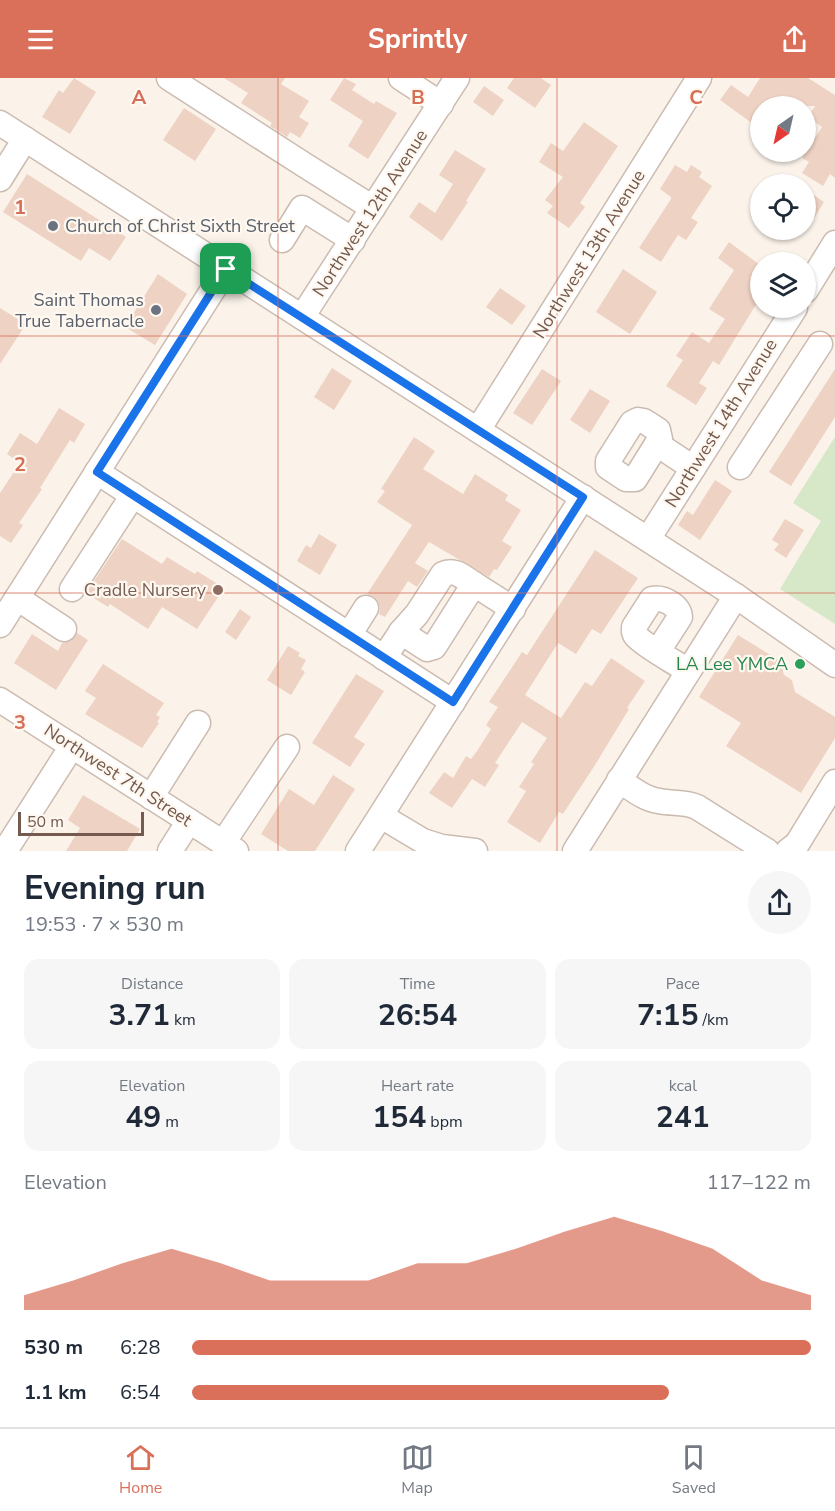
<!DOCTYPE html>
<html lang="en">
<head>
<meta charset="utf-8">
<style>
  body { margin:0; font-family:"Nunito Sans",sans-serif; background:#f6f6f7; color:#1f2937; height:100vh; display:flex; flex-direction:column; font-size:22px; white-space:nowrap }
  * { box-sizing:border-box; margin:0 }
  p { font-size:20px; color:#747a83 }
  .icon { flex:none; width:33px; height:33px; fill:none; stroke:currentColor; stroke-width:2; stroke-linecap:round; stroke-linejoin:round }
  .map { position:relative; height:773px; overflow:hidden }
  .panel { display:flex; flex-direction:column; background:#fff; flex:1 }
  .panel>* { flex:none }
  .needle { width:39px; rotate:214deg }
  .fabs { position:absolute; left:750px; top:18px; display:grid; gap:12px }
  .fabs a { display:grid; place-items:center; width:66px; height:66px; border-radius:50%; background:#fff; box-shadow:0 2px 4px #0004; font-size:30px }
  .scale { position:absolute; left:18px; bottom:15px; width:126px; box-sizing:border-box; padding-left:6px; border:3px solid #745a4f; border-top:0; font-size:16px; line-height:21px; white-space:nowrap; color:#745a4f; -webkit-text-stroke:4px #fef8f0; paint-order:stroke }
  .pin { position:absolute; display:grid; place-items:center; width:51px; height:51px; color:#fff; margin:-26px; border-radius:12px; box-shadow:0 3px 9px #0006 }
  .round { display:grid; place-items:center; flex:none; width:63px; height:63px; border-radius:32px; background:#f6f6f7 }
  .overview { display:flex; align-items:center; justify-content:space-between; height:102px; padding:0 24px }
  h1 { font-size:33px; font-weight:700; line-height:45px }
  .metrics { display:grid; grid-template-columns:repeat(3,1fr); gap:9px; height:102px; padding:6px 24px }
  .metrics div { display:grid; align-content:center; border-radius:15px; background:#f6f6f7; text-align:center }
  .metrics b { font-size:30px; font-weight:700 }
  .metrics small { font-size:16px; font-weight:400 }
  .metrics p { font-size:16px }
  .chart { height:168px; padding:12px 24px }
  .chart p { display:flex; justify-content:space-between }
  .chart svg { width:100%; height:108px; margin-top:6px; fill:#da705a; opacity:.7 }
  ul { padding:0 24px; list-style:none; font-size:20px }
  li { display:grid; grid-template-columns:96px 72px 1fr; align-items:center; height:45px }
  li i { height:15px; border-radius:8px; background:#da705a }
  header { display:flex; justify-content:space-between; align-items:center; height:78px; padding:0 24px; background:#da705a; color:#fff; font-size:27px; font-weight:700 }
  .tab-bar { display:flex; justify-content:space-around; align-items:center; height:84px; border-top:2px solid #e0e1e3; background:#fff; font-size:16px; color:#747a83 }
  .tab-bar a { display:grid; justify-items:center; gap:3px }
  .tab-bar .on { color:#da705a }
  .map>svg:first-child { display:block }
  .green { fill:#d7e8c9 }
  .building { fill:#eed2c3 }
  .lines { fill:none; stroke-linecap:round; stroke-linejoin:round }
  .minor-casing { stroke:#ccbbb0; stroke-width:27 }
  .minor { stroke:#fff; stroke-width:24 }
  .route-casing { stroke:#fff; stroke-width:12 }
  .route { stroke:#1a73e8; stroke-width:8 }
  .grid { fill:none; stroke:#d56f59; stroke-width:1.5; stroke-opacity:0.55 }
  .worship-dot { fill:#6b7280; stroke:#fef8f0; stroke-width:2 }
  .education-dot { fill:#8d6e63; stroke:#fef8f0; stroke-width:2 }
  .leisure-dot { fill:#2e9e5b; stroke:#fef8f0; stroke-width:2 }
  .labels { text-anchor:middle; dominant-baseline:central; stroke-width:4.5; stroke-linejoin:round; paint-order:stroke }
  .street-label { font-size:18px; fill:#745a4f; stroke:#fef8f0 }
  .worship-label { font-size:18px; fill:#5b616d; stroke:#fef8f0; text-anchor:start }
  .education-label { font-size:18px; fill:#785e54; stroke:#fef8f0; text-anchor:end }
  .leisure-label { font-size:18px; fill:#27864d; stroke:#fef8f0; text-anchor:end }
  .grid-label { font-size:20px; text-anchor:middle; font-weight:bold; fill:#d56f59; stroke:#fef8f0; stroke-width:4.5; stroke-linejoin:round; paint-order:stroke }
</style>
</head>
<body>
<header><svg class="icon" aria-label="menu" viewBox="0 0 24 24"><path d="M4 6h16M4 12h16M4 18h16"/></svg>Sprintly<svg class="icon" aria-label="share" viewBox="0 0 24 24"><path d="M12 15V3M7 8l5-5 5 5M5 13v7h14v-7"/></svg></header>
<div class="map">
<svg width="835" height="773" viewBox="0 0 835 773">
  <rect width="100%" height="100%" fill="#fbf3ea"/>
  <path class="green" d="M 835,359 L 835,546 L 780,511 L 821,443 L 793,425 Z"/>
  <g class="building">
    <path d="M 74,0 L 96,14 L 70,56 L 42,39 L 59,12 L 63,15 Z"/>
    <path d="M 224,0 L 285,0 L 281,6 L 309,23 L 299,39 L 309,45 L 300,60 L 290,54 L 287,59 L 270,48 L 272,45 L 241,25 L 248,15 Z"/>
    <path d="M 344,0 L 356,6 L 352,12 L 374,26 L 376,23 L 397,35 L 368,81 L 348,68 L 363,43 L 330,22 Z"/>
    <path d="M 514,0 L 541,0 L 551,7 L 535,30 L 507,10 Z"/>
    <path d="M 760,0 L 808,0 L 835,17 L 835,100 L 830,96 L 823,108 L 802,95 L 809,84 L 802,80 L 822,49 L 808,39 L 815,28 L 760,28 L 760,51 L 720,22 L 731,7 L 748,19 Z"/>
    <path d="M 484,8 L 504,22 L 493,38 L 473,24 Z"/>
    <path d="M 184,30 L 216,51 L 195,83 L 163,62 Z"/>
    <path d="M 584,44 L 618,68 L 580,125 L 585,129 L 569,150 L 547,135 L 553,128 L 545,122 L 563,99 L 539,84 L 551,65 L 563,73 Z"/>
    <path d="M 455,72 L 486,91 L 466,123 L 468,124 L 442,163 L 409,139 L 419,124 L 435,135 L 453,106 L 439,97 Z"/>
    <path d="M 675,87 L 687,94 L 691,87 L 702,94 L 699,99 L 712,108 L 691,140 L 698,144 L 686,162 L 678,157 L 661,184 L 639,170 L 671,121 L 671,119 L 660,111 Z"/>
    <path d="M 27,96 L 126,159 L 110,183 L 89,170 L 81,183 L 3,134 Z"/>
    <path d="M 806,112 L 824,124 L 806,153 Z"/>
    <path d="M 729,164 L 760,187 L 760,220 L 719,287 L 713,283 L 699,305 L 707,310 L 696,327 L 666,308 L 683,282 L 676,278 L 692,254 L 709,265 L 725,241 L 709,231 L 734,192 L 718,180 Z"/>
    <path d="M 623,191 L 657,214 L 630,256 L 596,234 Z"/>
    <path d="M 158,196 L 187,216 L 155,267 L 125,249 Z"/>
    <path d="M 500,210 L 526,228 L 512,247 L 486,229 Z"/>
    <path d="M 0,230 L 26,246 L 0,286 Z"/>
    <path d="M 332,290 L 352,303 L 334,332 L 314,319 Z"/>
    <path d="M 542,291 L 561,303 L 532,347 L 513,335 Z"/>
    <path d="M 835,291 L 835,339 L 791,408 L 769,394 Z"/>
    <path d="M 590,311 L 610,323 L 590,355 L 570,342 Z"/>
    <path d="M 59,330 L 85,346 L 74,365 L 70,362 L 40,410 L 42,411 L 19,445 L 23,447 L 11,465 L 0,458 L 0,415 L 20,385 L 7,376 L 20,355 L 37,366 Z"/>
    <path d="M 414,359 L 435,373 L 423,391 L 463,416 L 475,396 L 508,417 L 505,422 L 521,432 L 502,463 L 512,469 L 497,492 L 494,491 L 489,499 L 429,464 L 415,485 L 428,493 L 417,509 L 408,503 L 385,539 L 379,536 L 380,530 L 378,523 L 373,518 L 367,516 L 412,447 L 377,424 L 385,413 L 381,411 Z"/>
    <path d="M 715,402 L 732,413 L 700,462 L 678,447 L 687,433 L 693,437 Z"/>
    <path d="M 785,441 L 804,452 L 786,480 L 774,472 L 779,466 L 772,462 Z"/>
    <path d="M 319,456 L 337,467 L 320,497 L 297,483 L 306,467 L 311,470 Z"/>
    <path d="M 122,461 L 162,486 L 167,479 L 195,496 L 197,493 L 224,510 L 197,551 L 162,529 L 148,551 L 110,526 L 108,529 L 86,515 Z"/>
    <path d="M 595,472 L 638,500 L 601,556 L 592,551 L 576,576 L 558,565 L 525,617 L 561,640 L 585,604 L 592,608 L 611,580 L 645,603 L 627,630 L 629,631 L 595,687 L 563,736 L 559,734 L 540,765 L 507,744 L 526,713 L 519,709 L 534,686 L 531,684 L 547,660 L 522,644 L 495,685 L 499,687 L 485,709 L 472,701 L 452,730 L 429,715 L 444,694 L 453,700 L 466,678 L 471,681 L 477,673 L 491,651 L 486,647 L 498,629 L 489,624 L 522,574 L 527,577 Z"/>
    <path d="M 240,531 L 251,539 L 236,562 L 225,554 Z"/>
    <path d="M 77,555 L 88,562 L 56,612 L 14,585 L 32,556 L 58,573 L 62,565 L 71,563 Z"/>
    <path d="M 738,557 L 780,583 L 784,597 L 792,602 L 795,614 L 835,639 L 835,660 L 801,715 L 726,668 L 741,645 L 699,619 Z"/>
    <path d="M 288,568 L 300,575 L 298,578 L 306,582 L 301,591 L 305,594 L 291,617 L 267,602 Z"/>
    <path d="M 103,586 L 164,625 L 156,637 L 160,639 L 157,644 L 159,645 L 142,670 L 85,636 L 96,620 L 85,613 Z"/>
    <path d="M 356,596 L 384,613 L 354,659 L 365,666 L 350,689 L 312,665 Z"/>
    <path d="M 333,697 L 355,711 L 315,773 L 288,773 L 261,756 L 289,711 L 314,727 Z"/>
    <path d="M 83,717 L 140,751 L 127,773 L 66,773 L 80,750 L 68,742 Z"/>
  </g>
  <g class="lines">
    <g class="minor-casing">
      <g id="minor">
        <path d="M 169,0 L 306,88 L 373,130"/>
        <path d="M 401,0 L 441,26"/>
        <path d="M 0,45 L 736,518 L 835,587"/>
        <path d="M 0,101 L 25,61"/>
        <path d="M 282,162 L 302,130 L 353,162"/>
        <path d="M 806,212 L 835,165"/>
        <path d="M 302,239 L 457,0"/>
        <path d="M 638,342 L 644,343 L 658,352 L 660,361 L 635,401 L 626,401 L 608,389 L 608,383 L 632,345 Z"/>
        <path d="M 478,352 L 699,0"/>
        <path d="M 657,366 L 693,390"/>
        <path d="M 740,389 L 820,266"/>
        <path d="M 97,394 L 453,624"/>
        <path d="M 648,461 L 795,230"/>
        <path d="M 72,511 L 133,417"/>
        <path d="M 17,520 L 64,551"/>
        <path d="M 0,547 L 226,191"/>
        <path d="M 401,554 L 417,536 L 443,496 C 455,490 464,500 474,506"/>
        <path d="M 349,557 L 366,530"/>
        <path d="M 658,573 L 680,539 C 679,527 663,519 652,521 L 634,549 C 634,554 633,554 636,558 C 646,569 675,584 688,593"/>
        <path d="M 384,580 L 401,554 L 427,571 L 434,569 L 474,506 L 513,531"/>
        <path d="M 0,622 L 236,773"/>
        <path d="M 619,702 C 631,710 644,721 659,723 C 673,726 684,723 697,729 L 767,773"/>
        <path d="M 151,719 L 198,645"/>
        <path d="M 381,738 L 423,763 L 442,769 L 475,773"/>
        <path d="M 223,765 L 287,669"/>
        <path d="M 5,773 L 72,668"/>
        <path d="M 170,773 L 189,743"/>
        <path d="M 358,773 L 583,419"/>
        <path d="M 575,773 L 736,518"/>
        <path d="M 788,773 L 797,766 L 835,704"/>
      </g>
    </g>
    <use href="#minor" class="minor"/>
  </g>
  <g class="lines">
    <g class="route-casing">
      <path id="route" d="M 226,191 L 583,419 L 453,624 L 97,394 Z"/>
    </g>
    <use href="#route" class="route"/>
  </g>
  <path class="grid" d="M 278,0 L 278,773M 557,0 L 557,773M 0,258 L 835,258M 0,515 L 835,515"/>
  <g class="worship-dot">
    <circle cx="53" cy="148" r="6"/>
    <circle cx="156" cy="232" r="6"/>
  </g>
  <circle class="education-dot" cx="218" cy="512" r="6"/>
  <circle class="leisure-dot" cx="800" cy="586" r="6"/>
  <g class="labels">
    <g class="street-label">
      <text transform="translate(370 135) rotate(-57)">Northwest 12th Avenue</text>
      <text transform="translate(589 176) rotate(-58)">Northwest 13th Avenue</text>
      <text transform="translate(721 345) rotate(-58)">Northwest 14th Avenue</text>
      <text transform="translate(118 697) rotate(33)">Northwest 7th Street</text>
    </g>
    <g class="worship-label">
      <text x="65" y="148">Church of Christ Sixth Street</text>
      <text x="144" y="222" text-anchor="end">Saint Thomas<tspan x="144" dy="21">True Tabernacle</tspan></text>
    </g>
    <g class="education-label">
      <text x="206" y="512">Cradle Nursery</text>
    </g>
    <g class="leisure-label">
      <text x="788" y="586">LA Lee YMCA</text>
    </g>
  </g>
  <g class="grid-label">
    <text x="139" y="26">A</text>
    <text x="418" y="26">B</text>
    <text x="696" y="26">C</text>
    <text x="20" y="136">1</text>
    <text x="20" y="393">2</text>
    <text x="20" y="651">3</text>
  </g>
</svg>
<div class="fabs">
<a><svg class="needle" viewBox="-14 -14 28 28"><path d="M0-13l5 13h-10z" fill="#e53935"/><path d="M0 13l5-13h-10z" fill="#747a83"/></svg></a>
<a><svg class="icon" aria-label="locate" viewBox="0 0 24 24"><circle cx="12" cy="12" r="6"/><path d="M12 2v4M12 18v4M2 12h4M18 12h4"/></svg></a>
<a><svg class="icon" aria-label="layers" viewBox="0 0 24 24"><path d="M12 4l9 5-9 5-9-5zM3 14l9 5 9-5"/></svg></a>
</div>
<div class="scale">50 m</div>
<div class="pin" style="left:226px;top:191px;background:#1e9e55"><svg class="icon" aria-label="arrive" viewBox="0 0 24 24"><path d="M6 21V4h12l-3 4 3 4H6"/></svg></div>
</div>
<section class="panel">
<div class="overview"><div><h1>Evening run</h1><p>19:53 · 7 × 530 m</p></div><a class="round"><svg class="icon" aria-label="share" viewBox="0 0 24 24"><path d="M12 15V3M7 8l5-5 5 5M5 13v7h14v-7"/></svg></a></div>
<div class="metrics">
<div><p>Distance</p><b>3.71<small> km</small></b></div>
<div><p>Time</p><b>26:54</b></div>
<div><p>Pace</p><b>7:15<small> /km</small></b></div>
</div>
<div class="metrics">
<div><p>Elevation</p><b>49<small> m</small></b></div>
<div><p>Heart rate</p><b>154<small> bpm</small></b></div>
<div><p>kcal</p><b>241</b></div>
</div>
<div class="chart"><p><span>Elevation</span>117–122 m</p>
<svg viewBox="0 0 160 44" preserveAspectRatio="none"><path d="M0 44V38L10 32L20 25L30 19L40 25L50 32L60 32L70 32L80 25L90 25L100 19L110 12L120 6L130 12L140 19L150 32L160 38V44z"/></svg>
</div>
<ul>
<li><b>530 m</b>6:28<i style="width:100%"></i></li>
<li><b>1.1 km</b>6:54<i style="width:77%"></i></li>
</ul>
</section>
<nav class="tab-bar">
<a class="on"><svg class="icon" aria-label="home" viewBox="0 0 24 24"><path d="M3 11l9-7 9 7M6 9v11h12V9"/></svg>Home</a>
<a><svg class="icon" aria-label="map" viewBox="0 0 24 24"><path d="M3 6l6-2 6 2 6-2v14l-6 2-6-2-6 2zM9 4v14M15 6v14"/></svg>Map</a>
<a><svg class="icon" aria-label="saved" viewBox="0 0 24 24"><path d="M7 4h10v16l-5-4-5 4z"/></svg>Saved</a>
</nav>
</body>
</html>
